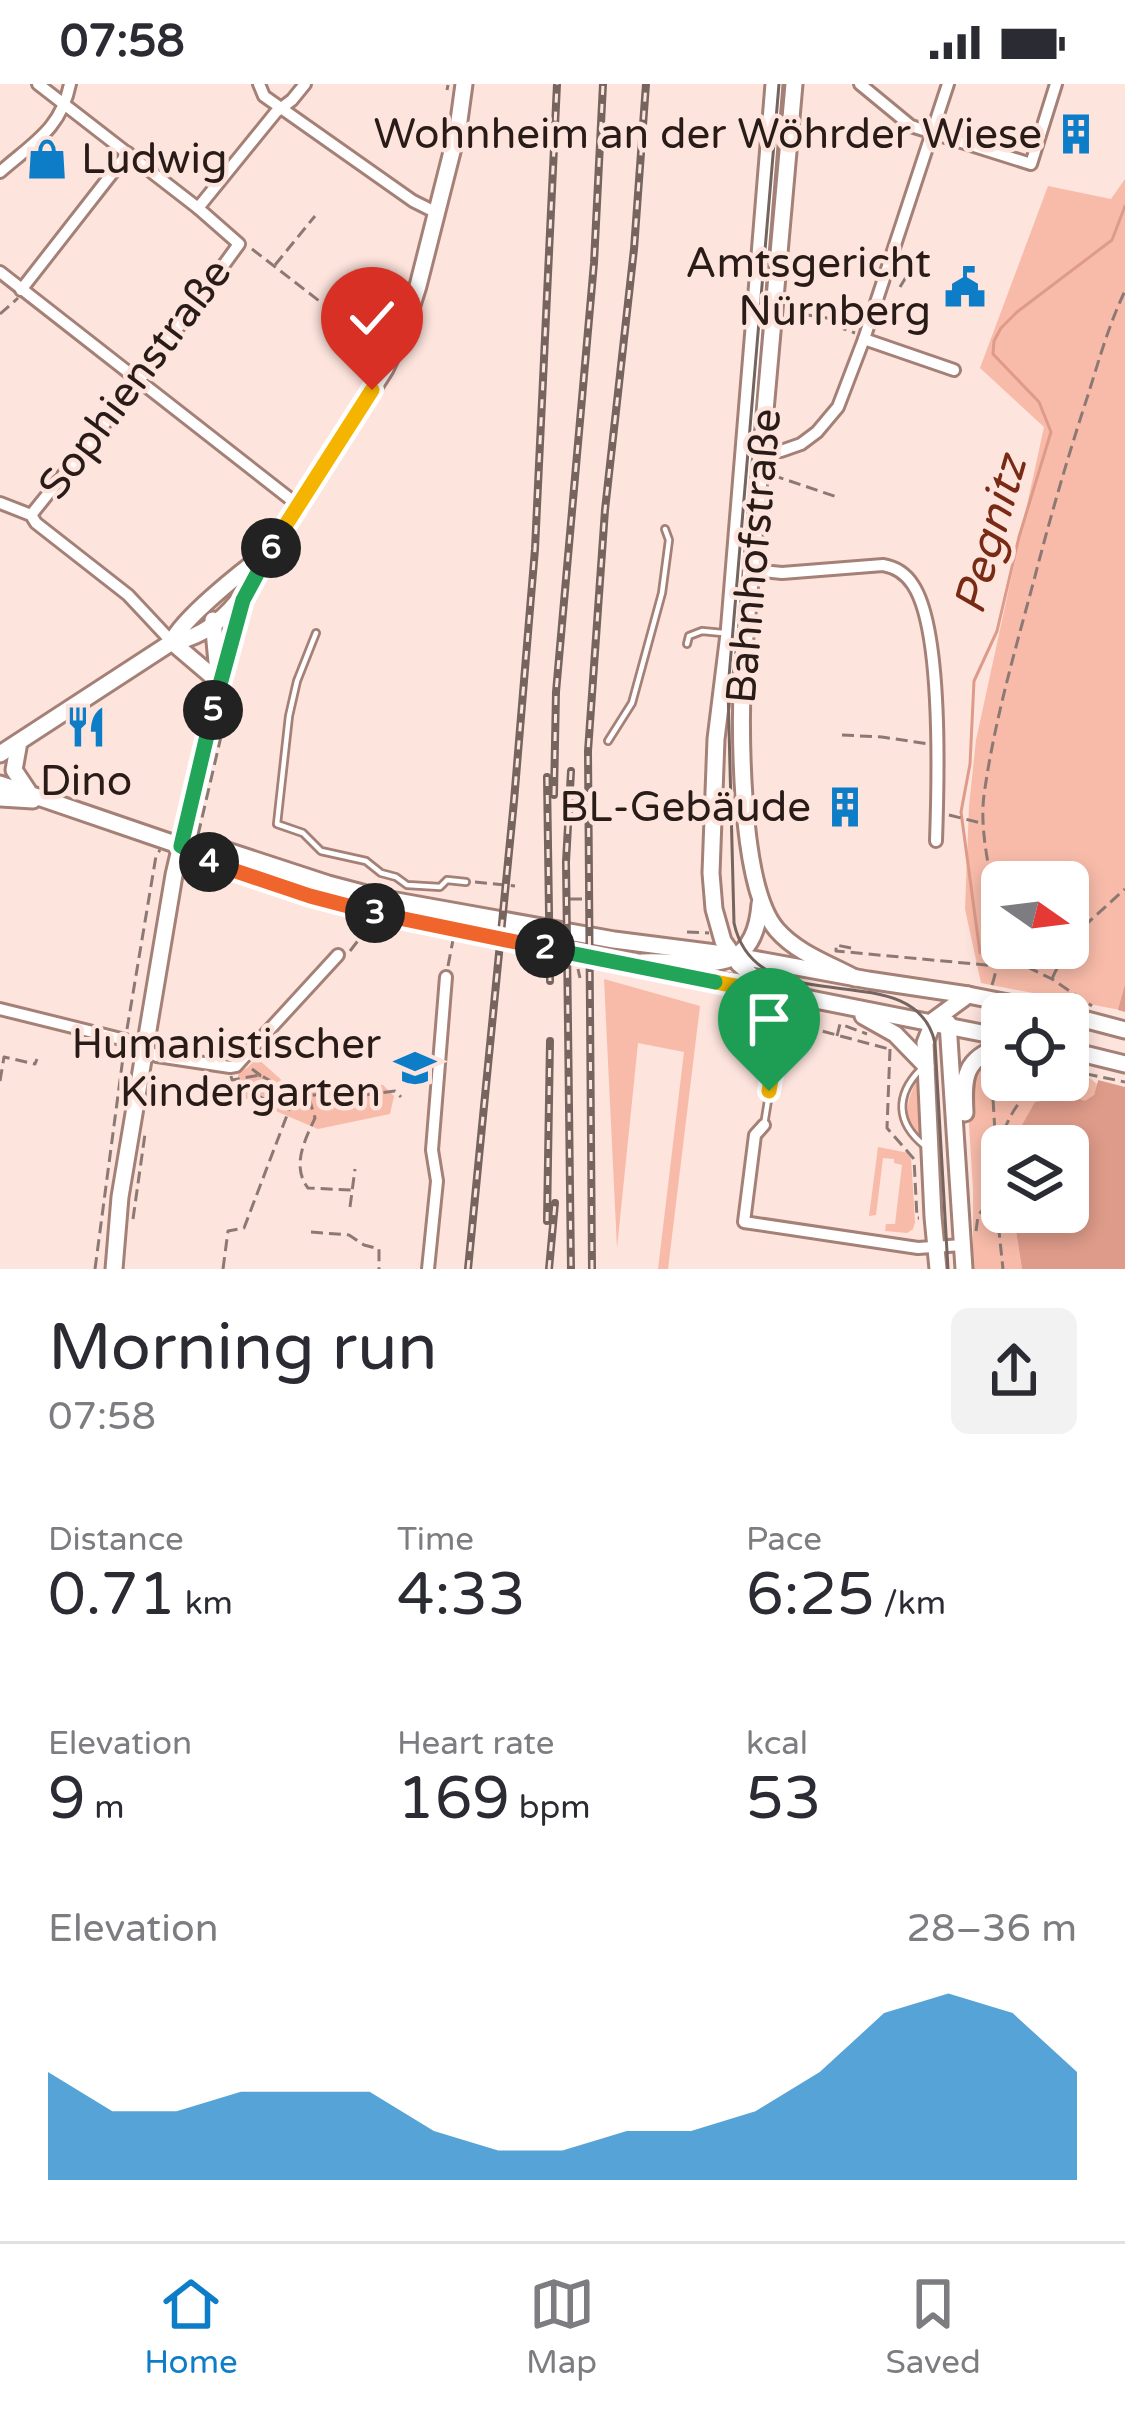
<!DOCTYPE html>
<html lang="en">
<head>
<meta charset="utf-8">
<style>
  body { margin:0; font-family:"Varela Round",sans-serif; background:#f2f2f3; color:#2b2b33; height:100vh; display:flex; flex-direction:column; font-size:45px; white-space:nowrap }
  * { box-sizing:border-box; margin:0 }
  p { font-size:39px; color:#7c7c81 }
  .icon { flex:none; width:66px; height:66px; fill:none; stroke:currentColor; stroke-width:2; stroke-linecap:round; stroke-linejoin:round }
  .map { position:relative; height:1185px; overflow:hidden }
  .drawer { display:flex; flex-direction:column; background:#fff; flex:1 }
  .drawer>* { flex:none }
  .needle { width:78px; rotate:104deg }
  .buttons { position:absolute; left:981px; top:777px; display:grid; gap:24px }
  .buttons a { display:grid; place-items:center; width:108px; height:108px; border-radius:18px; background:#fff; box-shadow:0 6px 18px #0003; font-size:60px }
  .pin { position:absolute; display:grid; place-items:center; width:102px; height:102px; color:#fff; margin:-123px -51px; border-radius:50% 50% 50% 0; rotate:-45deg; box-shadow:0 0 12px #0007 }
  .pin .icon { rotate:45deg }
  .km { position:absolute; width:60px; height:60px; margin:-30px; border-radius:50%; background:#222; color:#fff; font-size:33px; line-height:60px; text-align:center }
  .round { display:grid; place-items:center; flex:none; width:126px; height:126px; border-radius:18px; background:#f2f2f3 }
  .headline { display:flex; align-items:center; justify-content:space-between; height:204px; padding:0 48px }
  h1 { font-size:66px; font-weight:600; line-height:90px }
  .metrics { display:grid; grid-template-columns:repeat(3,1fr); gap:18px; height:204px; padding:12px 48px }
  .metrics div { display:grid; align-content:center }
  .metrics b { font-size:60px; font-weight:600 }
  .metrics small { font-size:33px; font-weight:400 }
  .metrics p { font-size:33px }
  .chart { height:336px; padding:24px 48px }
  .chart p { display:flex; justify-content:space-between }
  .chart svg { width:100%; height:216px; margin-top:12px; fill:#0e7dc7; opacity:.7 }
  .status { display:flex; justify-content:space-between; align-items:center; height:84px; padding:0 60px; background:#fff; direction:ltr }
  .status svg { height:33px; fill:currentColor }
  .tabs { display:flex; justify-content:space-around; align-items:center; height:168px; border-top:3px solid #e1e1e2; background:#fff; font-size:33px; color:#7c7c81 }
  .tabs a { display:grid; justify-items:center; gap:6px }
  .tabs .current { color:#0e7dc7 }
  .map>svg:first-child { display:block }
  .green { fill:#f8bba9; fill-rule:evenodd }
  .water { fill:#de9b89 }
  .pier { fill:#fde4dd }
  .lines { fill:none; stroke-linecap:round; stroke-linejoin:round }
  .stream { stroke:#de9b89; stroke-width:3 }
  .lane-casing { stroke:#a58076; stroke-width:10 }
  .street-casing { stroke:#a58076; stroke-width:16 }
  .secondary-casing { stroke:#a58076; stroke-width:21 }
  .path { stroke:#8c7974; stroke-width:3; stroke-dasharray:12 6; stroke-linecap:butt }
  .lane { stroke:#fff; stroke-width:4.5 }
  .street { stroke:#fff; stroke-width:10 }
  .secondary { stroke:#fff; stroke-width:15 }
  .tram { stroke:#76645f; stroke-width:3 }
  .rail-casing { stroke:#76645f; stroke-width:8 }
  .rail { stroke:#fde4dd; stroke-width:3; stroke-dasharray:9; stroke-linecap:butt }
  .split-1-casing { stroke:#fff; stroke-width:24 }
  .split-2-casing { stroke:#fff; stroke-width:24 }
  .split-3-casing { stroke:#fff; stroke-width:24 }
  .split-4-casing { stroke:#fff; stroke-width:24 }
  .split-5-casing { stroke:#fff; stroke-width:24 }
  .split-6-casing { stroke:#fff; stroke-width:24 }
  .split-7-casing { stroke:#fff; stroke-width:24 }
  .split-1 { stroke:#f5b400; stroke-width:15 }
  .split-2 { stroke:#22a559; stroke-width:15 }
  .split-3 { stroke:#f0652b; stroke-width:15 }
  .split-4 { stroke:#f0652b; stroke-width:15 }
  .split-5 { stroke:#22a559; stroke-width:15 }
  .split-6 { stroke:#22a559; stroke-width:15 }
  .split-7 { stroke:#f5b400; stroke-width:15 }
  .labels { text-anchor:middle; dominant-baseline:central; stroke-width:9; stroke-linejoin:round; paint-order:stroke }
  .poi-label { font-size:42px; fill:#291b17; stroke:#fde4dd; text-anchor:end }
  .street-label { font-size:42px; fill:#291b17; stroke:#fde4dd }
  .water-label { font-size:45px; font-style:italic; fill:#782a14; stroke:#fde4dd }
</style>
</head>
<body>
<div class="status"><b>07:58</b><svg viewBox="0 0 49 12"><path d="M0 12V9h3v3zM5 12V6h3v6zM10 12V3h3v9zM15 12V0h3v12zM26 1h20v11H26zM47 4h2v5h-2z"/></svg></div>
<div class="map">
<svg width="1125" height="1185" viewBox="0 0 1125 1185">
  <rect width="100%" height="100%" fill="#fde4dd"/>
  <g class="green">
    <path d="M 1125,95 L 1125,927 L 981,899 L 965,825 L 969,722 L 976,656 L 1044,343 L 980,284 L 1048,102 L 1111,115 ZM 1002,798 L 1068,798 L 1068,864 L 1002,864 Z"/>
    <path d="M 604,895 L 700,922 L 668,1185 L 658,1185 L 684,968 L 638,959 L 617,1164 Z"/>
    <path d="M 1002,969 L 1002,996 L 1068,996 L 1068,976 L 1097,1000 L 1094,1012 L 1088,1017 L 1019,1042 L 1010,1062 L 1002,1062 L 1002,1128 L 1013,1128 L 1022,1185 L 973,1185 L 973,1105 L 967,1010 L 977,981 Z"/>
    <path d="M 257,974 L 287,1001 L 383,1001 L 394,1012 L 390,1030 L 318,1045 L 238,1011 L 238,988 L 247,984 Z"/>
    <path d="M 916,996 L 921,1016 L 921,1054 L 906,1034 L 909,1015 Z"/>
    <path d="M 878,1063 L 909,1069 L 911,1073 L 915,1138 L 913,1145 L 907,1149 L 885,1147 L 886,1140 L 895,1140 L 902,1081 L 894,1079 L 894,1075 L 883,1074 L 876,1131 L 869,1132 Z"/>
  </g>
  <path class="water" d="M 1125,901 L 1125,1185 L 1022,1185 L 1013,1128 L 1068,1128 L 1068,1062 L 1010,1062 L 1035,1018 L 1073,1013 L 1085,1017 L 1094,1011 Z"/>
  <path class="pier" d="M 1115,925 L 1125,928 L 1125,1003 L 1094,995 Z"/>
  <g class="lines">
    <path class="stream" d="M 980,869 L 961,728 L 970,680 L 974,597 L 997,547 L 1019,453 L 1051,348 L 1039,318 L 993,270 L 994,257 L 1001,244 L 1017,228 L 1112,156 L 1125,122"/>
    <g class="lane-casing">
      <g id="lane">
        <path d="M 316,549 L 297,597 L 289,632 L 277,740 L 303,749 L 321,767 L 366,777 L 381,789 L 396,793 L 407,801 L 440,803 L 447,796 L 466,798"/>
        <path d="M 687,560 L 689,552 L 702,547 L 723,549"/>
        <path d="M 608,657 L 632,619 L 662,509 L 669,456 L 665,445"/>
        <path d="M 921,985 C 895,1011 896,1039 925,1062"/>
        <path d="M 764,1041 L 781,936 L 787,918"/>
      </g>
    </g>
    <g class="street-casing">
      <g id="street">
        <path d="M 259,0 L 264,12 L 281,24 L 413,117 L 437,129"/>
        <path d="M 860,0 L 911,42 L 1031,80 L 1056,0"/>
        <path d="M 0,88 C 33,59 61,45 70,0"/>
        <path d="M 198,124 L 276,28 L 292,16 L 305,0"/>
        <path d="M 0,188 L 298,421"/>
        <path d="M 21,206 L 128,69"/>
        <path d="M 864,255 L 954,286"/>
        <path d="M 744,366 L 781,367 L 801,360 L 817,348 L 838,323 L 864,255 L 948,0"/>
        <path d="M 0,419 L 31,431 L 36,439 L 128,511 L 172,558"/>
        <path d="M 31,431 L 139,297 L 239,160 L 198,124 L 38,0"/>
        <path d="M 751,486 L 782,489 L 883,481 C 895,483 906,490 913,501 C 943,546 938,700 936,757"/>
        <path d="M 0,925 L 125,956 L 157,972 L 230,983 L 236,982 L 338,871"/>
        <path d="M 764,1041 L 755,1051 L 744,1138 L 918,1164 L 963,1161"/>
        <path d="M 428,1185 L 437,1097 L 432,1066 L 446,893"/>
      </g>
    </g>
    <g class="secondary-casing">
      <g id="secondary">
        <path d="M 794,0 L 743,575 C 740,636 738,802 777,846 C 797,869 829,880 855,894"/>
        <path d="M 213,536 L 218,589"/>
        <path d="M 172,558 C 182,535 243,486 266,470"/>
        <path d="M 172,558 L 219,598"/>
        <path d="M 19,658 L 14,686 L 28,707"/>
        <path d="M 0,670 L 172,558 C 218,552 250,507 268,468 L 385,285 L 405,243 L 418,202 L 458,44 L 464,0"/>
        <path d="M 0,700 L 181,762 L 227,784 L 357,825 L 1002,953"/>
        <path d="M 0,714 L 33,716"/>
        <path d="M 184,762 L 212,762 L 328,800 L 385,815 L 614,856 L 731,871 L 868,896 L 968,911 L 1063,930"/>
        <path d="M 642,878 C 698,875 754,899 760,820"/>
        <path d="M 766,904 L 739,880 L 723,857 L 714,825 L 711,789 L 716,655 L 729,550 L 774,0"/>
        <path d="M 1068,931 L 1125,946"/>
        <path d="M 863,932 L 895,950 L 926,982"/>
        <path d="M 948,939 L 964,1185"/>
        <path d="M 1068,966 L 1125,980"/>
        <path d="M 965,1029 C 963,993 964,974 1002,962"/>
        <path d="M 114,1185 L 120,1113 L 174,791 L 219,598 L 244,512"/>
        <path d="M 938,1185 L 933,1133 L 925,959 L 934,936 L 968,911"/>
      </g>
    </g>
    <g class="path">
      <path d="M 447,6 L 448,1"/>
      <path d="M 252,165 L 371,257 L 374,266"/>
      <path d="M 275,181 L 315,132"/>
      <path d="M 900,203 L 909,188"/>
      <path d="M 788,228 L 846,237 L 853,239 L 852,243 L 845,241 L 844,245 L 855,249"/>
      <path d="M 0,230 L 18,214"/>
      <path d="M 772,391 L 837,413"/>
      <path d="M 842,651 L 882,653 L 929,660"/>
      <path d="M 949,731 L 981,739"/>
      <path d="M 198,751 L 223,644"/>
      <path d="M 475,798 L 515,802"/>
      <path d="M 570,815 L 585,815"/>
      <path d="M 687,848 L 709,849"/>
      <path d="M 1068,851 L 1081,845 L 1125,805"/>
      <path d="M 851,864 L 836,861 L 836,867 L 997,882"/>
      <path d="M 350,867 L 370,841"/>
      <path d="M 1011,875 L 1052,895 L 1092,922"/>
      <path d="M 1000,881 L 1037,864"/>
      <path d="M 448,882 L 453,856"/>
      <path d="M 578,885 L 580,894"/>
      <path d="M 1052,895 C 1059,877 1072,864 1080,847"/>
      <path d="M 992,901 C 1013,839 976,774 984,711 C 994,638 1015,567 1034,496 C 1050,434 1068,372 1088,311 C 1099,276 1109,240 1125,207"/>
      <path d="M 788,938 L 889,965"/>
      <path d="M 127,945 L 156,772 L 160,766"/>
      <path d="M 837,952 L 840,940 L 867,950"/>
      <path d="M 890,965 L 887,1044 L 914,1075 L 917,1134 L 919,1134"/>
      <path d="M 991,980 L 996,1066 L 995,1109 L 1003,1185"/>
      <path d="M 252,985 L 260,991 L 253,1010 L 289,1026 L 295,1010"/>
      <path d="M 1068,986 L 1125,998"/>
      <path d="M 231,992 L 232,996 L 260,991 C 280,1002 302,1019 324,1008 L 350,1013 L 395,1007 L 401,1013"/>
      <path d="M 0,997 L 4,973 L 35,980 L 37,975"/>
      <path d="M 309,1014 L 315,1034 C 305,1056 291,1082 308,1104 L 351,1106"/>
      <path d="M 997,1064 C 1008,1035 1017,1013 1044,996"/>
      <path d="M 350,1123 L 355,1085"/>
      <path d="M 133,1135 L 145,1050"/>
      <path d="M 976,1147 L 978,1132 L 995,1109"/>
      <path d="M 311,1148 L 349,1151 L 364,1161 L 379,1165 L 379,1185"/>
      <path d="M 95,1185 L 124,966"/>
      <path d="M 223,1185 L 228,1147 L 244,1144 L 289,1026"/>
    </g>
    <use href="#lane" class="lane"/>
    <use href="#street" class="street"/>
    <use href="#secondary" class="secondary"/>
    <path class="tram" d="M 779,0 L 728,605 L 734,839 C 757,944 915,867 935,959 L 948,1185"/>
    <g class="rail-casing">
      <g id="rail">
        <path d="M 571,687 L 566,778 L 571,1185"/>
        <path d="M 547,693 L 550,897"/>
        <path d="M 554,711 L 556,608 L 594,179 L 603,0"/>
        <path d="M 547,1137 L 550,957"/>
        <path d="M 468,1185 L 514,717 L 535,465 L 557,0"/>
        <path d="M 549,1185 L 555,1119"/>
        <path d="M 592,1185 L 588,667 L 605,426 L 634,165 L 646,0"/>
      </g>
    </g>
    <use href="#rail" class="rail"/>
  </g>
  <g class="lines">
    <g class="split-1-casing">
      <path id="split-1" d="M 715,898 L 789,912 L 782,937 L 769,1007"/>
    </g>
    <g class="split-2-casing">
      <path id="split-2" d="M 545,864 L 715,898"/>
    </g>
    <g class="split-3-casing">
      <path id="split-3" d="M 375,829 L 545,864"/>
    </g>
    <g class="split-4-casing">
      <path id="split-4" d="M 209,778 L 310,812 L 375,829"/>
    </g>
    <g class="split-5-casing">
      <path id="split-5" d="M 209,778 L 181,762 L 213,626"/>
    </g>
    <g class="split-6-casing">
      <path id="split-6" d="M 213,626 L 243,516 L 271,464"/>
    </g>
    <g class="split-7-casing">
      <path id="split-7" d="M 271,464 L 372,306"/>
    </g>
    <use href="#split-1" class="split-1"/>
    <use href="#split-2" class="split-2"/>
    <use href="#split-3" class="split-3"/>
    <use href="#split-4" class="split-4"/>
    <use href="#split-5" class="split-5"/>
    <use href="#split-6" class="split-6"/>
    <use href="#split-7" class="split-7"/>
  </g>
  <defs>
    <g id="building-bare" transform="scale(3.24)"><path d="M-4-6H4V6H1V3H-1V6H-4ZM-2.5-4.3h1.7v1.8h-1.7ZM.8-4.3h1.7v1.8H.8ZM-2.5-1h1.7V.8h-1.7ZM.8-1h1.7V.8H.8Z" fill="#0e7dc7" stroke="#fde4dd" stroke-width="2.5" paint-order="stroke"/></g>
    <g id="shop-bare" transform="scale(3.24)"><path d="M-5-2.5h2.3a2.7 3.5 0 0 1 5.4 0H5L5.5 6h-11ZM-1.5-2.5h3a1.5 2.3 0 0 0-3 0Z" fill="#0e7dc7" stroke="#fde4dd" stroke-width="2.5" paint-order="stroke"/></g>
    <g id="civic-bare" transform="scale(3.24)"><path d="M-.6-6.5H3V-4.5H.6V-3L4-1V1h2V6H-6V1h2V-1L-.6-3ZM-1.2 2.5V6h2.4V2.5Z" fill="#0e7dc7" stroke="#fde4dd" stroke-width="2.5" paint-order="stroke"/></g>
    <g id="restaurant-bare" transform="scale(3.24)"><path d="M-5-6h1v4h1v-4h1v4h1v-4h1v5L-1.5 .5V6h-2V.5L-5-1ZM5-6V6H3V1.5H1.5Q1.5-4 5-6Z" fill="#0e7dc7" stroke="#fde4dd" stroke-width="2.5" paint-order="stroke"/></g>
    <g id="school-bare" transform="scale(3.24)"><path d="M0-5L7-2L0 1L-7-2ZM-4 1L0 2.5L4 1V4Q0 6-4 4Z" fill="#0e7dc7" stroke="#fde4dd" stroke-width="2.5" paint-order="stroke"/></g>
  </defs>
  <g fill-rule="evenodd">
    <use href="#building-bare" x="1076" y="50"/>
    <use href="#shop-bare" x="47" y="75"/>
    <use href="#civic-bare" x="965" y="203"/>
    <use href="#restaurant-bare" x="86" y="643"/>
    <use href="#building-bare" x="845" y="723"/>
    <use href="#school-bare" x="415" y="984"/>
  </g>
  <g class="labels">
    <g class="poi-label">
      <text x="1042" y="50">Wohnheim an der Wöhrder Wiese</text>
      <text x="81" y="75" text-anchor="start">Ludwig</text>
      <text x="931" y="179">Amtsgericht<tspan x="931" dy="48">Nürnberg</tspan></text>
      <text x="86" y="697" text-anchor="middle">Dino</text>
      <text x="811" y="723">BL-Gebäude</text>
      <text x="381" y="960">Humanistischer<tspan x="381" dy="48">Kindergarten</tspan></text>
    </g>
    <g class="street-label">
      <text transform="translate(135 295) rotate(-53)">Sophienstraße</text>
      <text transform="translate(754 472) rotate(-85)">Bahnhofstraße</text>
    </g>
    <g class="water-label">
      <text transform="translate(991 451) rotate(-74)">Pegnitz</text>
    </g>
  </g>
</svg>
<div class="buttons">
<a><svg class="needle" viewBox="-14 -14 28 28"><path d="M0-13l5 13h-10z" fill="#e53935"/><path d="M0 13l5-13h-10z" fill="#7c7c81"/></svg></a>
<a><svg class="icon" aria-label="locate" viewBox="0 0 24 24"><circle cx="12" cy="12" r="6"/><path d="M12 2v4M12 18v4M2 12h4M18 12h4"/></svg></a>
<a><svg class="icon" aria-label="layers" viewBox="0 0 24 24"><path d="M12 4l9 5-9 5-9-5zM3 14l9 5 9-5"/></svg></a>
</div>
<div class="pin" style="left:769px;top:1007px;background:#1e9e55"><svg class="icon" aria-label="arrive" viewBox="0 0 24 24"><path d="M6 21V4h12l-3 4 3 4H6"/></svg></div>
<div class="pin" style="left:372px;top:306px;background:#d93025"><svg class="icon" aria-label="check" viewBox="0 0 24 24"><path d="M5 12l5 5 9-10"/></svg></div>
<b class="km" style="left:545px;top:864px">2</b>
<b class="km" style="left:375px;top:829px">3</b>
<b class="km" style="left:209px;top:778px">4</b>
<b class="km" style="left:213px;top:626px">5</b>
<b class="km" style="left:271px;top:464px">6</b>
</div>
<section class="drawer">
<div class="headline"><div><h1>Morning run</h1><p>07:58</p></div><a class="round"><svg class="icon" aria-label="share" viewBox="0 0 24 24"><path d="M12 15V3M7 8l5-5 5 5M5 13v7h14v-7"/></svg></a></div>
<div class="metrics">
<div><p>Distance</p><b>0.71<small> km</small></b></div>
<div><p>Time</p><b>4:33</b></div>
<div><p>Pace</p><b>6:25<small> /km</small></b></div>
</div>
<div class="metrics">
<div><p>Elevation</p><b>9<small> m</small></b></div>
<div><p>Heart rate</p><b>169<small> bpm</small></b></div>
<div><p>kcal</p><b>53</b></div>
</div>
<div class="chart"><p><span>Elevation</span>28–36 m</p>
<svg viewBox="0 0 160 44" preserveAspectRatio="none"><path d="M0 44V22L10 30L20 30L30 26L40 26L50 26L60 34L70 38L80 38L90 34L100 34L110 30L120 22L130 10L140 6L150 10L160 22V44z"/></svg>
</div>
</section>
<nav class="tabs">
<a class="current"><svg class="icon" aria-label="home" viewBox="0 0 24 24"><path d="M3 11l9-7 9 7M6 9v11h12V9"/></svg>Home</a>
<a><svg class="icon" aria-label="map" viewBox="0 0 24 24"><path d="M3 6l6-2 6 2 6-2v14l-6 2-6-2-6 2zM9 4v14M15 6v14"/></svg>Map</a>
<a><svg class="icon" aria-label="saved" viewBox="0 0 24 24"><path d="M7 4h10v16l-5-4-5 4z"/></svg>Saved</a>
</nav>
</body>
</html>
